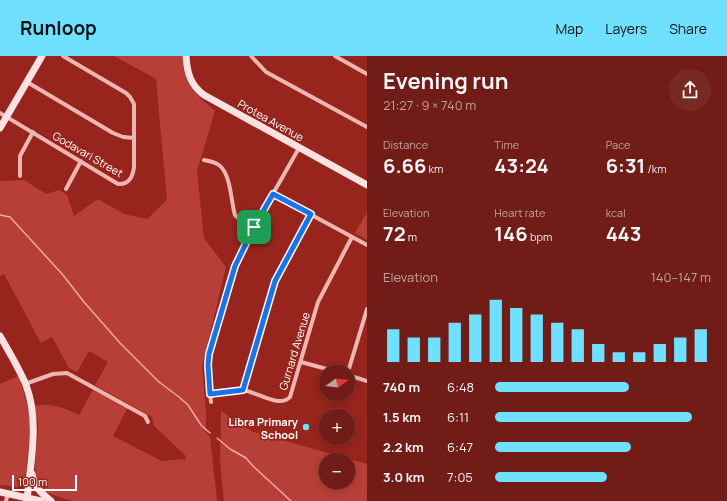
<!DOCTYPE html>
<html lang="en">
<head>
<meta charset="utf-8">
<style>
  body { margin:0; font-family:Manrope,sans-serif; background:#792923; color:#f1f3f6; height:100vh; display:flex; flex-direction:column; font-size:15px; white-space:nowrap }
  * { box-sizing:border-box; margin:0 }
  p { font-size:13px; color:#c0a1a1 }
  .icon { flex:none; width:22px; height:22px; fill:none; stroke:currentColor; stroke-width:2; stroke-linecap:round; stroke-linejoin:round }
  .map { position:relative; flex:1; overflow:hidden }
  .sheet { display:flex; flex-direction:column; background:#711c16; width:360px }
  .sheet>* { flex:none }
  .needle { width:26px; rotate:75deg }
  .controls { position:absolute; left:319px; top:309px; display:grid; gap:8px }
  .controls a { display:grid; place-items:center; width:36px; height:36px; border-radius:50%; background:#711c16; box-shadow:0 2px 10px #0003,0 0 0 1px #833a35; font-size:20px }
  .scale { position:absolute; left:12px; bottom:10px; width:65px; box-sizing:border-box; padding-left:4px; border:2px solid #fff; border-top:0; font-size:11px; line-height:14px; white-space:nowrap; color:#fff; -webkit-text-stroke:3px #97251d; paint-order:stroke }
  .pin { position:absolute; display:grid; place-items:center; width:34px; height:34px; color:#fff; margin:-17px; border-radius:8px; box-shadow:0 2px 6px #0006 }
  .round { display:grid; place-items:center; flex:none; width:42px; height:42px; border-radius:21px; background:#792923 }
  .summary { display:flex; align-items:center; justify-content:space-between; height:68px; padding:0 16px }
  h1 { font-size:22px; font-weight:700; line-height:30px }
  .stats { display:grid; grid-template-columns:repeat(3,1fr); gap:6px; height:68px; padding:4px 16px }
  .stats div { display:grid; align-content:center }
  .stats b { font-size:20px; font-weight:700 }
  .stats small { font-size:11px; font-weight:400 }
  .stats p { font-size:11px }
  .chart { height:112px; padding:8px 16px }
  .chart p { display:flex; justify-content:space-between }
  .chart svg { width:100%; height:72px; margin-top:4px; stroke:#70e0ff; stroke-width:6 }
  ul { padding:0 16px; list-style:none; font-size:13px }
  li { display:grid; grid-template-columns:64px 48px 1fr; align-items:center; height:30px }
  li i { height:10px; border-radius:5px; background:#70e0ff }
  header { display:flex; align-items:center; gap:24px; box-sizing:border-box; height:56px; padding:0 20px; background:#70e0ff; color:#111 }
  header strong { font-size:19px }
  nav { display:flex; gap:22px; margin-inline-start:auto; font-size:14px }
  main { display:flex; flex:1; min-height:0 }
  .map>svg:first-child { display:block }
  .green { fill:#b83f38; fill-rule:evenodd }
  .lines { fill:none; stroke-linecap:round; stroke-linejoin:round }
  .stream { stroke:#f1a8a4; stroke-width:1.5 }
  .street { stroke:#efb5b1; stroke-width:4 }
  .secondary { stroke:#fbe1df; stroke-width:7 }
  .route-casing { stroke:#fff; stroke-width:8 }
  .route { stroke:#1a73e8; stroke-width:5 }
  .poi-dot { fill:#70e0ff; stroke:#97251d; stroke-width:1.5 }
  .labels { text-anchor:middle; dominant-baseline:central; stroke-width:3.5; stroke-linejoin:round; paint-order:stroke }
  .street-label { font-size:11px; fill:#fff; stroke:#97251d }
  .poi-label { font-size:11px; font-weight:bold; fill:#fff; stroke:#97251d; text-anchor:end }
</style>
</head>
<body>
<header>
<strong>Runloop</strong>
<nav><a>Map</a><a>Layers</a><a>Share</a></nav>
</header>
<main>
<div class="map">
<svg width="367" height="445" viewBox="0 0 367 445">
  <rect width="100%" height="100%" fill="#97251d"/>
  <g class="green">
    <path d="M 114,0 L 182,0 C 185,33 192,34 215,55 L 197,115 L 204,182 L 226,211 L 202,311 L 206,358 L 206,376 L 210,381 L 217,445 L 73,445 L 44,436 C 28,426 39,385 38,369 C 37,362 36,356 34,350 C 54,347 61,351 79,359 L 93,334 L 128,351 L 113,380 L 162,405 L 186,403 L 185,399 L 154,370 L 152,361 L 95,329 L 108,306 L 89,295 L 77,316 L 69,312 L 52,281 L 41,287 L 4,218 L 0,220 L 0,125 L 24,124 L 46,138 L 59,134 L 67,139 L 74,160 L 98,143 L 124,158 L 147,163 L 167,144 L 156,23 Z"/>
    <path d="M 367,156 L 367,184 L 355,177 Z"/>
    <path d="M 18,320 C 24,335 29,351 30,368 C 30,387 26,408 25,427 L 22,431 L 19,431 L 0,429 L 0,328 Z"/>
    <path d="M 221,355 L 253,376 L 367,408 L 367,445 L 224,445 L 220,407 ZM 326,404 L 348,404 L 348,426 L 326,426 Z"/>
  </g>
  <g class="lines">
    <g class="stream">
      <path d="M 0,159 L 10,161 L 63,219 L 84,246 L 120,287 L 159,326 L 179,341 L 188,349 L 201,369 L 210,377"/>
      <path d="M 217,382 L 230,393 L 246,402 L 253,410 L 291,445"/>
    </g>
    <g class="street">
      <path d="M 251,0 L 266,16 L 367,71"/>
      <path d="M 335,0 L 367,18"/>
      <path d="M 27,26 L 113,77 L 123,81 L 134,82"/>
      <path d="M 0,57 L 118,128 C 129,129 133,120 134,111 L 134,48 L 130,41 L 126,37 L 63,0"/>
      <path d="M 204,104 C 209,105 215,106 219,109 C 231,118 231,146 235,159 L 238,162 L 254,171"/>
      <path d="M 20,120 L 20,100 L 33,76"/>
      <path d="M 66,133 L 81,105"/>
      <path d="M 273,138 L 367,189"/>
      <path d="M 301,306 L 338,316"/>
      <path d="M 348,316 L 367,253"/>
      <path d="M 348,319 L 367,325"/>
      <path d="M 25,328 L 53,318 L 67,317 L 145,360 L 148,366"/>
      <path d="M 243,334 L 275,225 L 311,157"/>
      <path d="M 210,338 C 220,337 232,334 242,334 C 256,335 279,353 290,341 L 318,246 L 352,181"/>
      <path d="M 211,346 L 208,314 L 209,298 L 235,210 L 254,171 L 299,92"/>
      <path d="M 6,445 L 8,437"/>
    </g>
    <g class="secondary">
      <path d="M 186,0 C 187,16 190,29 204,39 L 367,129"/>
      <path d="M 0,72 L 42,0"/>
      <path d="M 0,280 C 9,296 19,312 26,329 C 40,366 30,407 27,445"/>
      <path d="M 32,418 C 34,431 41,437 51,445"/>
      <path d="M 0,436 L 41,445"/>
    </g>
  </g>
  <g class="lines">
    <g class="route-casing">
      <path id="route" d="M 273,138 L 311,158 L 275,225 L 243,334 L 210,338 L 208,309 L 209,298 L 235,210 L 254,171 Z"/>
    </g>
    <use href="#route" class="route"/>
  </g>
  <circle class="poi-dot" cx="306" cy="371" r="4"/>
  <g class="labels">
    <g class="street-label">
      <text transform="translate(271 64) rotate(29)">Protea Avenue</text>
      <text transform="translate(88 98) rotate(30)">Godavari Street</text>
      <text transform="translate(294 295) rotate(-73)">Gurnard Avenue</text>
    </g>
    <g class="poi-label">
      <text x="298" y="365">Libra Primary<tspan x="298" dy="13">School</tspan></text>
    </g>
  </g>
</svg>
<div class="controls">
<a><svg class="needle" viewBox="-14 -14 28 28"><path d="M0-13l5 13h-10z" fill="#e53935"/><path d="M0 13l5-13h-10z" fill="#c0a1a1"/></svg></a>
<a>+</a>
<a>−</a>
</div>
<div class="scale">100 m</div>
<div class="pin" style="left:254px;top:171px;background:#1e9e55"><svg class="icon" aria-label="arrive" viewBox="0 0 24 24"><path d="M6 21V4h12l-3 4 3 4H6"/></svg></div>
</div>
<section class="sheet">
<div class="summary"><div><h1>Evening run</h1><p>21:27 · 9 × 740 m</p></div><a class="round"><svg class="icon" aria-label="share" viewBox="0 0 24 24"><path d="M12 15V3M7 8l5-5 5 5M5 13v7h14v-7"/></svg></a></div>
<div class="stats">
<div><p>Distance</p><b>6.66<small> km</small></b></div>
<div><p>Time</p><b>43:24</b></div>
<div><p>Pace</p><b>6:31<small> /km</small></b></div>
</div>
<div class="stats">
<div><p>Elevation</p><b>72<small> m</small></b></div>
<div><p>Heart rate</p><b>146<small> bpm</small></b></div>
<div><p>kcal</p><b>443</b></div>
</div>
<div class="chart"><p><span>Elevation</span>140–147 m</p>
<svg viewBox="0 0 160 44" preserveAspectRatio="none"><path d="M5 44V24M15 44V29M25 44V29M35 44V20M45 44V15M55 44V6M65 44V11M75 44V15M85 44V20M95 44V24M105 44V33M115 44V38M125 44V38M135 44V33M145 44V29M155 44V24"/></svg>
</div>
<ul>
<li><b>740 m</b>6:48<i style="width:62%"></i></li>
<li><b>1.5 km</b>6:11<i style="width:91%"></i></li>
<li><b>2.2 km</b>6:47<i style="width:63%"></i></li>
<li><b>3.0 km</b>7:05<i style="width:52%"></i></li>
</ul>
</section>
</main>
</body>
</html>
